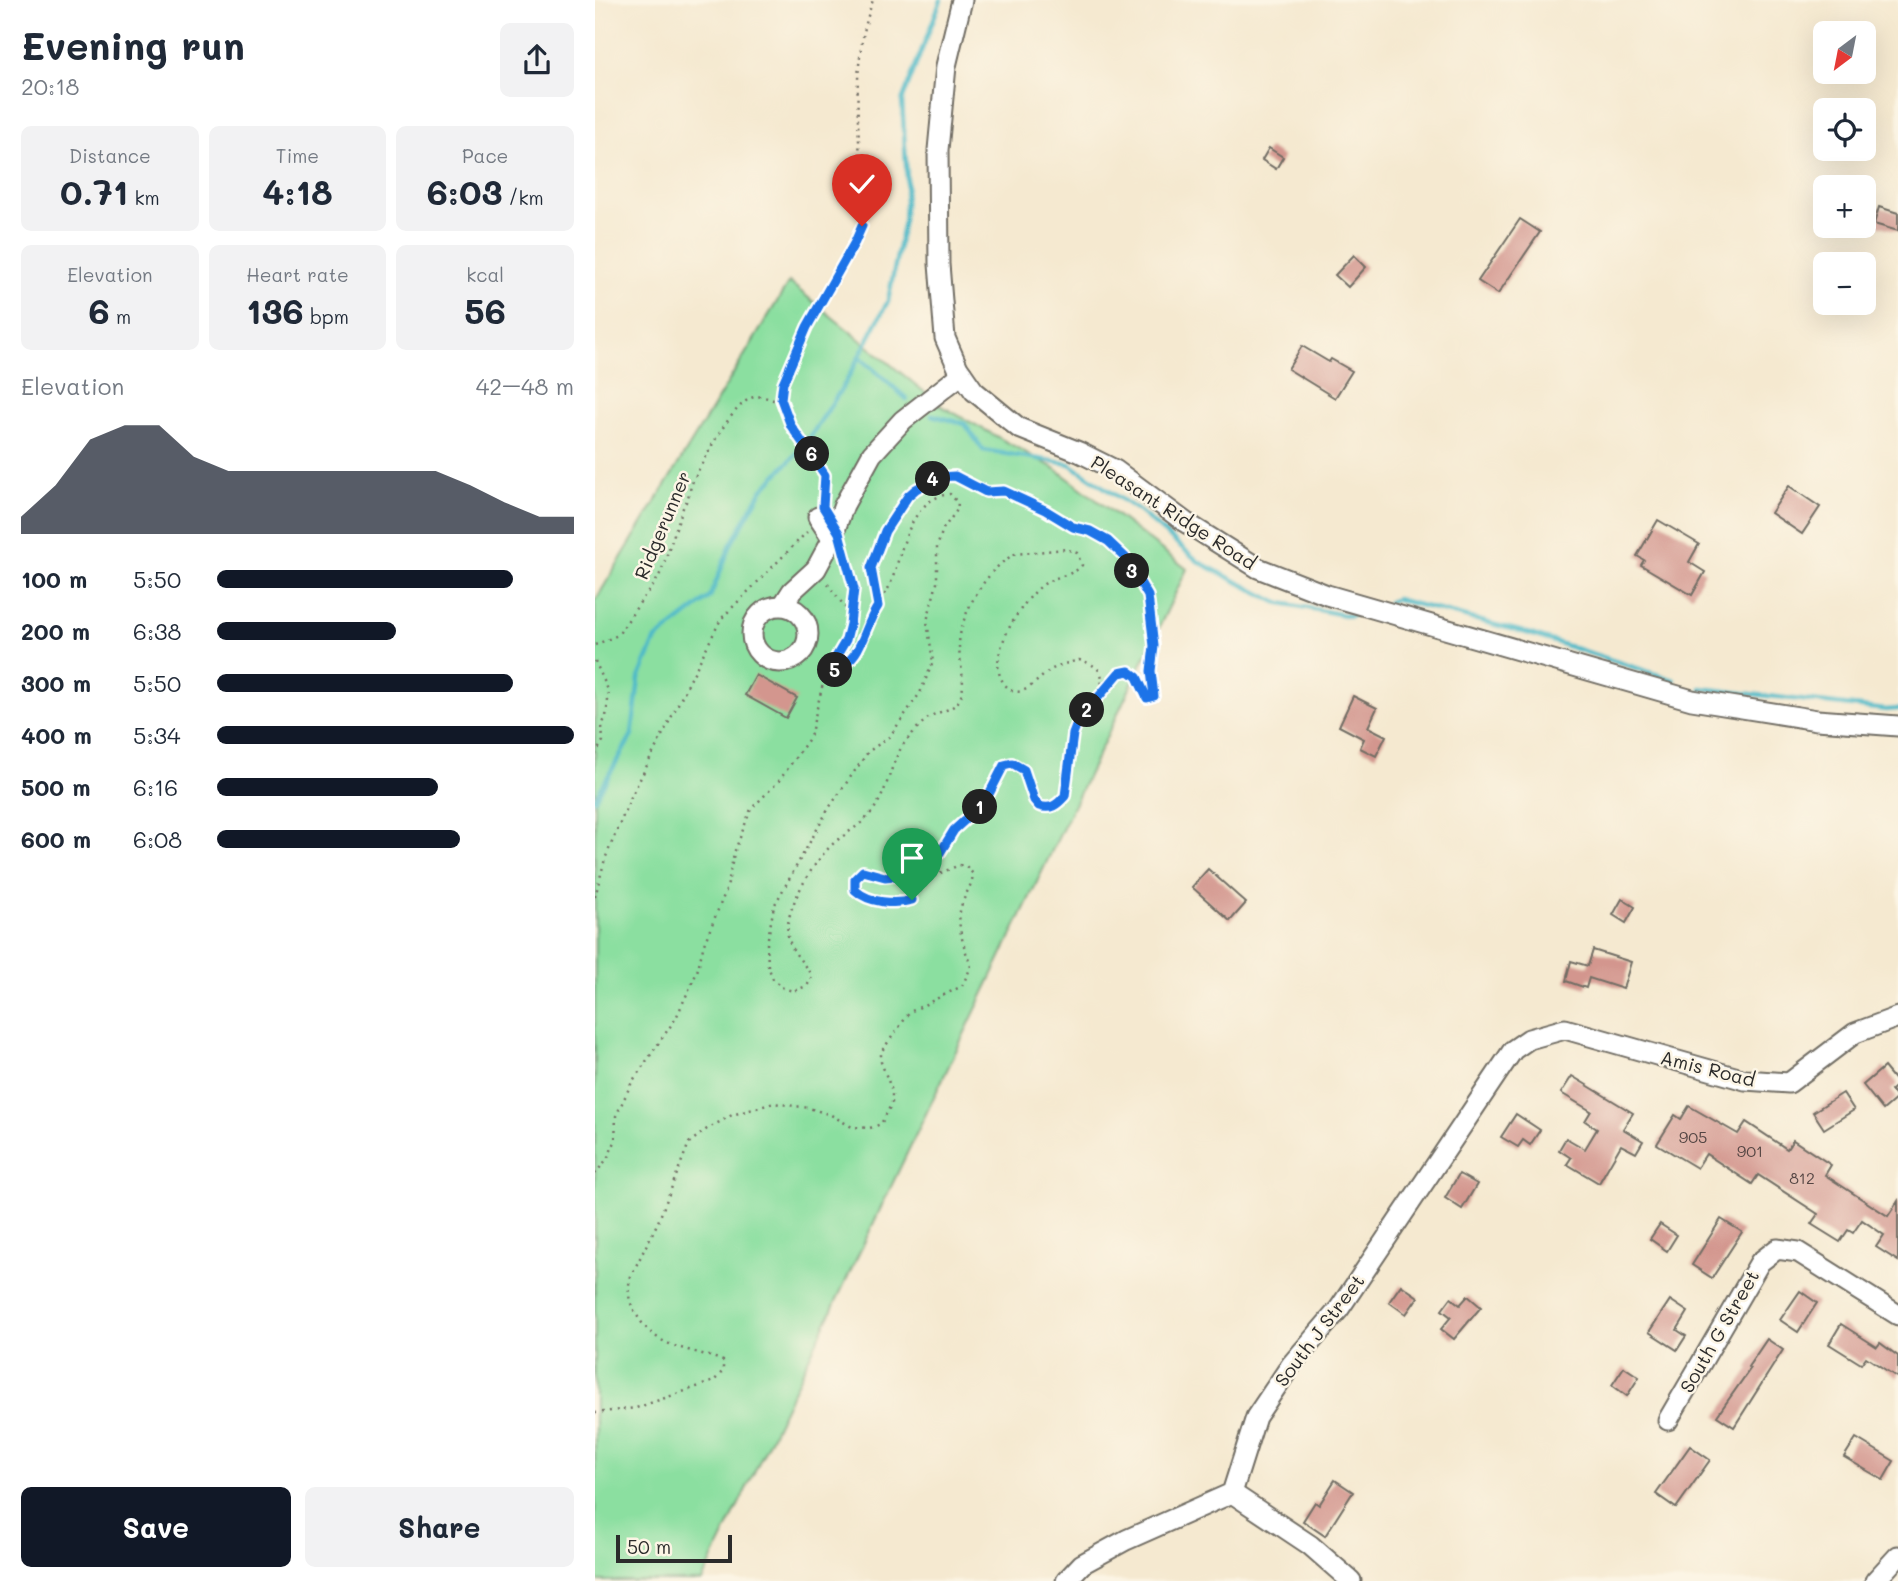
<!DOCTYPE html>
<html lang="en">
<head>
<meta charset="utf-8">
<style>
  body { margin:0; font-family:Mali,sans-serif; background:#f2f2f3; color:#1f2937; height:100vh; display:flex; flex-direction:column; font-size:26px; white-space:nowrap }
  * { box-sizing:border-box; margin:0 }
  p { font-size:23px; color:#747a83 }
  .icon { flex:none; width:38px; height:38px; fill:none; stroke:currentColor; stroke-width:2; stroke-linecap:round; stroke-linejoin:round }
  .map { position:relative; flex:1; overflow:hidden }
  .panel { display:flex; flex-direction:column; background:#fff; width:595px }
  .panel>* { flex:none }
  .needle { width:46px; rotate:212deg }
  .buttons { position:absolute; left:1218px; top:21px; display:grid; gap:14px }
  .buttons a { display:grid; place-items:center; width:63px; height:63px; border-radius:10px; background:#fff; box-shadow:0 7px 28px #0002; font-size:35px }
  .scale { position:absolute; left:21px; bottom:18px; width:116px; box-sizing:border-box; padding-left:7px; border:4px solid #2b2b2b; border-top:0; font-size:19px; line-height:24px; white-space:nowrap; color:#2b2b2b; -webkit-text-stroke:5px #fcf5e5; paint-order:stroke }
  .pin { position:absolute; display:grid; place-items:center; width:60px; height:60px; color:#fff; margin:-72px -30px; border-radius:50% 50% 50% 0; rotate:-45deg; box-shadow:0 0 7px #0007 }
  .pin .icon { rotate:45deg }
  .km { position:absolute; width:35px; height:35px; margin:-18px; border-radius:50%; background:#222; color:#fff; font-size:19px; line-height:35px; text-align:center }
  .round { display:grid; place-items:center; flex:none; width:74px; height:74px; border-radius:10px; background:#f2f2f3 }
  .summary { display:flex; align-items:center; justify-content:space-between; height:119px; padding:0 21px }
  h1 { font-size:38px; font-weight:800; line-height:52px }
  .stats { display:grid; grid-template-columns:repeat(3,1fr); gap:10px; height:119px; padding:7px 21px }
  .stats div { display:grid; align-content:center; border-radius:10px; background:#f2f2f3; text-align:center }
  .stats b { font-size:35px; font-weight:800 }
  .stats small { font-size:19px; font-weight:400 }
  .stats p { font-size:19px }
  .chart { height:196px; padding:14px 21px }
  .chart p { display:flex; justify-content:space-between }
  .chart svg { width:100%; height:126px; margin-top:7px; fill:#111827; opacity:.7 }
  .action { display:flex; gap:14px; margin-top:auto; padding:14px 21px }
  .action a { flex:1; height:80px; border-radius:10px; background:#111827; color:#fff; font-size:28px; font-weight:800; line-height:80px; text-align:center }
  .action a+a { background:#f2f2f3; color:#1f2937 }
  ul { padding:0 21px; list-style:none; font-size:23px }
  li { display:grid; grid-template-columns:112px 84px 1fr; align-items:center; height:52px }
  li i { height:18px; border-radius:9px; background:#111827 }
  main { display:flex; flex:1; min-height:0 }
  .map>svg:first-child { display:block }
  .green { fill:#8bdfa0; stroke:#5b8566; stroke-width:2 }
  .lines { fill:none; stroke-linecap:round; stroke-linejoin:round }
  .stream { stroke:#4cb9c8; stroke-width:4.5 }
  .building { fill:#d3968e }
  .minor-casing { stroke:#726e65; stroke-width:23 }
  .path { stroke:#726e65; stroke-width:2.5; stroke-dasharray:2 5; stroke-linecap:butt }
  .minor { stroke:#fff; stroke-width:19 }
  .route-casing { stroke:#fff; stroke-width:14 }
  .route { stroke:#1a73e8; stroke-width:9 }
  .labels { text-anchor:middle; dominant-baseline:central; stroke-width:5; stroke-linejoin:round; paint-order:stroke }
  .number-label { font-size:16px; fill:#554644 }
  .street-label { font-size:19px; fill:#2b2b2b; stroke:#fcf5e5 }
</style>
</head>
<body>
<main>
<section class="panel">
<div class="summary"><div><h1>Evening run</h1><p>20:18</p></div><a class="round"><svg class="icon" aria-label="share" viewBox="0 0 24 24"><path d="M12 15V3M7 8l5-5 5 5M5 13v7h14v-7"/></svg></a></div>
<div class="stats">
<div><p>Distance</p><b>0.71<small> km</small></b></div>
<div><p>Time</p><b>4:18</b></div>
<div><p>Pace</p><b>6:03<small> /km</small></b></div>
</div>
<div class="stats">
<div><p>Elevation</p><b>6<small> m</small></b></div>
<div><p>Heart rate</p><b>136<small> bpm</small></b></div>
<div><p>kcal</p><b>56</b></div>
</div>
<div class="chart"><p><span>Elevation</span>42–48 m</p>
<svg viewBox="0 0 160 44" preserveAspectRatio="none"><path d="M0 44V38L10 27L20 11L30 6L40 6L50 17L60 22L70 22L80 22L90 22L100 22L110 22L120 22L130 27L140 33L150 38L160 38V44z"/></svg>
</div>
<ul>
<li><b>100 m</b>5:50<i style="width:83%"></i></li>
<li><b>200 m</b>6:38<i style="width:50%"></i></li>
<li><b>300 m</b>5:50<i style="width:83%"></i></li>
<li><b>400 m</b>5:34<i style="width:100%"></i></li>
<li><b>500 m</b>6:16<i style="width:62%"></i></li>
<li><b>600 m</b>6:08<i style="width:68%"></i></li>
</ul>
<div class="action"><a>Save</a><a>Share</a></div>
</section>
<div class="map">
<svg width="1303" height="1581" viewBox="0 0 1303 1581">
  <rect width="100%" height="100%" fill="#fcf5e5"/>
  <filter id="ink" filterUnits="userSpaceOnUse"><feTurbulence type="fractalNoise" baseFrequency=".0143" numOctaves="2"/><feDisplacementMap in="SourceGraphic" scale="14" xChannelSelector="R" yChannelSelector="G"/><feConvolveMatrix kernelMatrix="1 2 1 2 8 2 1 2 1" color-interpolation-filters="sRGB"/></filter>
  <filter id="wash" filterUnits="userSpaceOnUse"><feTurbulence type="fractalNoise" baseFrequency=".00686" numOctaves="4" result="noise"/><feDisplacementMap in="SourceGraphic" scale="28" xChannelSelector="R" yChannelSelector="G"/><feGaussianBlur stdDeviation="1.57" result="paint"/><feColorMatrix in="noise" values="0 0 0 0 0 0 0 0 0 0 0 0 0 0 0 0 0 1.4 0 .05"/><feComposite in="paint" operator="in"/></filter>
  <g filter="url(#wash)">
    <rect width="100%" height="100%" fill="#f5e9d0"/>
    <path class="green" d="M 194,282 L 348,407 L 461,469 L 592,569 L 107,1581 L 0,1581 L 0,601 Z"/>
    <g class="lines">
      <g class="stream">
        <path d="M 264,357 L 312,399"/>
        <path d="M 337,415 L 370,424 L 388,450 L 475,464 L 545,512 L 604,562 L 681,602 L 755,616 L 760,614"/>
        <path d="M 794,602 L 801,599 L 932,633 L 1079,680"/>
        <path d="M 1106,688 L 1291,710 L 1303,709"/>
        <path d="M 0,799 L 37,735 L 44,678 L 61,639 L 115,597 L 136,544 L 167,490 L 210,445 L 251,382 L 293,301 L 309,220 L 312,179 L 307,101 L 346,0"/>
      </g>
    </g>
    <g id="blocks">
      <g class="building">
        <path d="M 674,148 L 688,157 L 681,169 L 667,160 Z"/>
        <path d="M 1284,207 L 1303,213 L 1303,231 L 1279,224 Z"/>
        <path d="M 925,219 L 945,232 L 903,294 L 883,281 Z"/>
        <path d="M 759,255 L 771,267 L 753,287 L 740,275 Z"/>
        <path d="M 707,346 L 734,362 L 736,359 L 757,371 L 740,398 L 693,369 Z"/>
        <path d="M 1194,486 L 1225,507 L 1207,534 L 1176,513 Z"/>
        <path d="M 1063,520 L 1104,544 L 1094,562 L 1110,572 L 1097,595 L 1046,565 L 1049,560 L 1042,556 Z"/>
        <path d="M 161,675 L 202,698 L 191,718 L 150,695 Z"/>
        <path d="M 758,696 L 782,708 L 773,727 L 791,736 L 781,756 L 765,748 L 769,739 L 744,726 Z"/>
        <path d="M 613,869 L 651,903 L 635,921 L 597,887 Z"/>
        <path d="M 1027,899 L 1040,907 L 1031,923 L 1018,915 Z"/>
        <path d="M 998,950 L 1036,962 L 1028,989 L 994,978 L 991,988 L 971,981 L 976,961 L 993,966 Z"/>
        <path d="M 1289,1067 L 1303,1084 L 1296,1090 L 1302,1098 L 1288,1110 L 1268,1085 Z"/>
        <path d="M 977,1076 L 1038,1113 L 1028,1129 L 1048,1141 L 1041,1153 L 1026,1145 L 1004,1183 L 972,1164 L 976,1158 L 964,1150 L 971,1138 L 990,1149 L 1002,1129 L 990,1121 L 996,1111 L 966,1093 Z"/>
        <path d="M 1248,1093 L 1259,1110 L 1229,1129 L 1218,1112 Z"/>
        <path d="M 1094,1106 L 1143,1134 L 1151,1122 L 1192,1149 L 1198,1140 L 1236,1165 L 1230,1175 L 1293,1216 L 1303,1201 L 1303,1261 L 1281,1247 L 1289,1235 L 1267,1220 L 1258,1233 L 1253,1230 L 1245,1242 L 1216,1224 L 1223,1214 L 1163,1175 L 1157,1184 L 1111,1154 L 1102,1168 L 1062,1144 L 1080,1115 L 1086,1119 Z"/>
        <path d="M 921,1114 L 945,1130 L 935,1145 L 928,1140 L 923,1147 L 906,1137 Z"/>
        <path d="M 864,1174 L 882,1184 L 867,1209 L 850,1198 Z"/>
        <path d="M 1126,1219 L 1147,1232 L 1117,1278 L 1097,1265 Z"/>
        <path d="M 1065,1224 L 1082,1235 L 1072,1251 L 1055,1239 Z"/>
        <path d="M 806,1285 L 823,1297 L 811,1314 L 794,1302 Z"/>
        <path d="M 1205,1291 L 1222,1303 L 1203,1332 L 1185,1320 Z"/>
        <path d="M 873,1296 L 886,1307 L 859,1339 L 846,1329 L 856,1317 L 847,1310 L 856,1298 L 865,1305 Z"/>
        <path d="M 1075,1300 L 1093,1312 L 1082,1330 L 1091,1336 L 1082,1350 L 1054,1332 Z"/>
        <path d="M 1246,1324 L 1282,1347 L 1285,1343 L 1303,1356 L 1303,1378 L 1271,1357 L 1266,1364 L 1234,1344 Z"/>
        <path d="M 1172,1339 L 1188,1350 L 1139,1427 L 1122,1416 L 1155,1369 L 1153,1367 Z"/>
        <path d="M 1029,1367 L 1044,1377 L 1032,1396 L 1017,1385 Z"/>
        <path d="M 1261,1438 L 1299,1461 L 1288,1480 L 1249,1457 Z"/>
        <path d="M 1095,1446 L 1115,1460 L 1081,1508 L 1061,1494 Z"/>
        <path d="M 740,1480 L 758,1492 L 730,1536 L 708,1521 L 720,1502 L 724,1505 Z"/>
      </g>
    </g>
  </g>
  <g filter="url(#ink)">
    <use href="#blocks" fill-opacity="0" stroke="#726e65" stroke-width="2"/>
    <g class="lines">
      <g class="minor-casing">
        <g id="minor">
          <path d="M 367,0 L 351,66 L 343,150 L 344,264 L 350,338 L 363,368 L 379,391 L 424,428 L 484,452 L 520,470 L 590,522 L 663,568 L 732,595 L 1097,700 L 1222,720 L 1303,726"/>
          <path d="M 223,517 L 237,538"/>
          <path d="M 188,605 L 197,591 L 221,569 L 235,543 L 249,505 L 277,454 L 308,420 L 367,374"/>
          <circle cx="185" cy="634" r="28"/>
          <path d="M 1073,1420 L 1165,1262 L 1182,1249 L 1203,1252 L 1303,1315"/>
          <path d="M 637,1493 L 715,1545 L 756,1581"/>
          <path d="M 471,1581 L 487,1564 L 531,1540 L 637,1493 L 661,1417 L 696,1365 L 744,1309 L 918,1050 L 934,1039 L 970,1029 L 1150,1080 L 1194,1083 L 1260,1033 L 1303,1017"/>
          <path d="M 1280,1581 L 1303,1556"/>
        </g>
      </g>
      <g class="path">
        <path d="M 229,502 L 230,475 L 196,426 L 186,399 L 188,383 L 212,327 L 260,242 L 267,226 C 269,146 250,80 278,0"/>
        <path d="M 249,550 L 259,589 L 256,615"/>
        <path d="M 283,605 L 276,568 L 290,531 L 313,497 L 321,489 L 344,477 L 360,476 L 391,492 L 409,491 L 450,510 L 478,527 L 495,531 L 513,541 L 531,558 L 553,596 L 559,646 L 556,672 L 559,696 L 552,698 L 542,677 L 534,671 L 524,673 L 504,696"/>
        <path d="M 0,645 L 23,635 L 50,595 L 59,585 L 66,572 L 89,505 C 95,497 94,488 99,479 C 109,459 138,402 159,397 C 168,395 178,400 186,403"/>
        <path d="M 0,661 L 14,692 L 11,717 L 7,725 L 8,741 L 0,755"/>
        <path d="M 0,897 L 10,859 L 36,797 L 126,619 L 212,532"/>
        <path d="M 0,1174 L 12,1159 L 20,1142 L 21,1116 L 37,1082 L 81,1018 L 102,972 L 109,944 L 132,888 L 139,853 L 156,809 L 184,781 L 215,737 L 229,679 L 240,670"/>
        <path d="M 0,1413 L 41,1408 L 119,1381 L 128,1371 L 128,1361 C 92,1346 61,1351 40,1312 C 33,1300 32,1289 36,1276 L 63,1222 L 94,1143 L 112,1129 L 137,1115 L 179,1103 L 214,1108 L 236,1115 L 257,1127 L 275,1128 L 286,1124 L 297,1103 L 297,1091 L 286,1062 L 286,1052 L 315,1012 L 367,986 L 376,967 C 369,946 359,922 368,901 C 372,891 377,885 378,874 L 371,866 L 364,865 L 339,876 L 317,900 L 303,904 L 262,893 L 258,885 L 262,874 L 268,871 L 290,877 L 309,875 L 344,853 L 359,830 L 390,802 L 409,765 L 417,763 L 429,770 L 439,800 L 444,806 C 456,810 462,805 470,796 C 475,776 474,755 478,735 C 484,710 536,673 484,660 C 473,663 463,665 454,671 C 446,677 436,688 427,691 C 418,694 409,686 406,678 C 393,652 428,599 449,584 C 461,575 479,576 487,565 L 482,553 L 471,549 L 420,554 C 392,568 364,615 364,646 C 364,664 374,689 362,703 C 356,710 346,711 338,715 C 327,721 316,735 308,745 C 294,766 293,793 276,813 C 265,826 252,832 239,843 C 220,859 188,910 193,936 C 197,954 209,962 217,977 L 212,986 L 198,991 L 188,988 L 178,979 L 173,966 L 172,943 L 179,906 L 234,808 L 273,752 L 295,736 L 325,693 L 338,662 L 332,621 L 342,583 L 342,547 L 348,529 L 362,510 L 363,503 L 355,494 C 315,498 308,549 297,580 C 292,594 282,604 275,618 C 265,639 264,659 240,670 L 239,664 L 251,640 L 256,615 L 232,583"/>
      </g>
      <use href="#minor" class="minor"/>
    </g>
  </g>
  <g class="lines" filter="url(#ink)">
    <g class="route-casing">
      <path id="route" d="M 267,226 L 260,242 L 212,327 L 188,383 L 186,399 L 196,426 L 230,475 L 228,507 L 244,533 L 259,589 L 255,624 L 251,640 L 241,657 L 239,664 L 240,670 C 269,657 267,630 283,606 L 276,568 L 290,531 L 313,496 L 321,489 L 344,477 L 360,476 L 391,492 L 409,491 L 450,510 L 478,527 L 495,531 L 513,541 L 531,558 L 553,596 L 559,646 L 556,671 L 559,696 L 552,698 L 542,677 L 534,671 L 524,673 L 483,721 L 478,734 L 470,796 C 462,805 456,810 444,806 L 439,800 L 429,770 L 417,763 L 409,765 L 390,802 L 359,830 L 345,853 L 309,875 L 290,877 L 268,871 L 260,879 L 260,890 C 274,903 300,905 317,900"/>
    </g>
    <use href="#route" class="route"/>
  </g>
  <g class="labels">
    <g class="number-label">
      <text x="1098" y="1136">905</text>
      <text x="1155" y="1150">901</text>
      <text x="1207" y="1177">812</text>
    </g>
    <g class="street-label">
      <text transform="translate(579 512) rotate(33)">Pleasant Ridge Road</text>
      <text transform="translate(67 525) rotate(-67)">Ridgerunner</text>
      <text transform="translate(1113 1068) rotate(14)">Amis Road</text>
      <text transform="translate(724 1330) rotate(-53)">South J Street</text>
      <text transform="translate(1124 1331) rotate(-60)">South G Street</text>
    </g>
  </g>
</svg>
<div class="buttons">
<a><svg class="needle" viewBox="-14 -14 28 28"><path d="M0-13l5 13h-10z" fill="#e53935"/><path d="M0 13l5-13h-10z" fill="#747a83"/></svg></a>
<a><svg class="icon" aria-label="locate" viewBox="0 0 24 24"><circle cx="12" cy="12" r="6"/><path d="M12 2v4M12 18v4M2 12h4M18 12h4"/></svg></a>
<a>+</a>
<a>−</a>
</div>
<div class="scale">50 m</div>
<div class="pin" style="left:317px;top:900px;background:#1e9e55"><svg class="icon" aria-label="arrive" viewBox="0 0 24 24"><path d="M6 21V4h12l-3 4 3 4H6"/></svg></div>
<div class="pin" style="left:267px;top:226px;background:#d93025"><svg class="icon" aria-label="check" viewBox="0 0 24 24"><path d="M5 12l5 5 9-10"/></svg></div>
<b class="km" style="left:385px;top:807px">1</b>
<b class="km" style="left:492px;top:710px">2</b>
<b class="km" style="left:537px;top:571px">3</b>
<b class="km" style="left:338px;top:479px">4</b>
<b class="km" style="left:240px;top:670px">5</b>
<b class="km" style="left:217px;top:454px">6</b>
</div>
</main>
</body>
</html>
